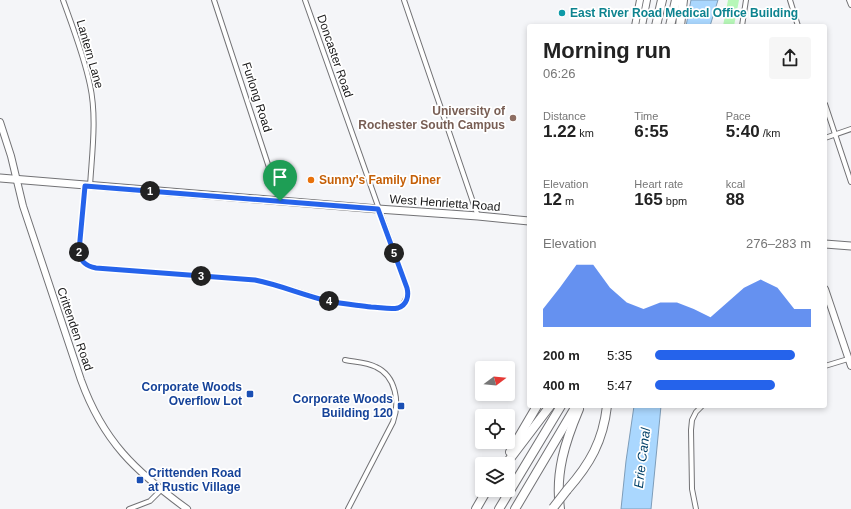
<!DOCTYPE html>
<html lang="en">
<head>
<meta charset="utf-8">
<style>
  body { margin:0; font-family:Arial,sans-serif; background:#f6f6f6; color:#222; height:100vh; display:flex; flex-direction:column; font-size:15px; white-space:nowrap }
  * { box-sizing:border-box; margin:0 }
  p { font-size:13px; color:#767676 }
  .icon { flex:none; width:22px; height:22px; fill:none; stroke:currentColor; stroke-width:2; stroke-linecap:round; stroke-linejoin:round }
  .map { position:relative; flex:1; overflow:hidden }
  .side { position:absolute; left:527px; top:24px; width:300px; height:384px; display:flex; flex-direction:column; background:#fff; border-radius:4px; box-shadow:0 2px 6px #0003 }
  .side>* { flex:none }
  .needle { width:26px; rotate:74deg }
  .buttons { position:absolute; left:475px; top:361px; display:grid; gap:8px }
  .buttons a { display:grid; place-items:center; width:40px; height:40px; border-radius:4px; background:#fff; box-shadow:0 2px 6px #0003; font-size:20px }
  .pin { position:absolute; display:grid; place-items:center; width:34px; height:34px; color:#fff; margin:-41px -17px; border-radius:50% 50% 50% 0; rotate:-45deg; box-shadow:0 0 4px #0007 }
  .pin .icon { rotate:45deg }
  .km { position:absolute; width:20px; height:20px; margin:-10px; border-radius:50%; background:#222; color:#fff; font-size:11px; line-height:20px; text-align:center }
  .round { display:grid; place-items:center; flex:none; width:42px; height:42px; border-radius:4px; background:#f6f6f6 }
  .head { display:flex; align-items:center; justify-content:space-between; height:68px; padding:0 16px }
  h1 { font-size:22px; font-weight:700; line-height:30px }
  .metrics { display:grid; grid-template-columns:repeat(3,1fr); gap:6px; height:68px; padding:4px 16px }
  .metrics div { display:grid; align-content:center }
  .metrics b { font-size:17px; font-weight:700 }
  .metrics small { font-size:11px; font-weight:400 }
  .metrics p { font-size:11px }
  .chart { height:112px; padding:8px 16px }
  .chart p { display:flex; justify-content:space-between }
  .chart svg { width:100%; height:72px; margin-top:4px; fill:#2563eb; opacity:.7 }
  ul { padding:0 16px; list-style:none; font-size:13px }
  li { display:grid; grid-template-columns:64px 48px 1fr; align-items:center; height:30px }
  li i { height:10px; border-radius:5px; background:#2563eb }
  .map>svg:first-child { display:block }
  .green { fill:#b7f7b8 }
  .water { fill:#aad7fe; stroke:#7e9db9 }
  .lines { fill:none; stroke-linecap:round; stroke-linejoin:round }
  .street-casing { stroke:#727275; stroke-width:6 }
  .secondary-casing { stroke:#727275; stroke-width:8 }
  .primary-casing { stroke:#727275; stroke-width:9 }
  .highway-casing { stroke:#727275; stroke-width:10 }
  .street { stroke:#fff; stroke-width:4 }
  .secondary { stroke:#fff; stroke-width:6 }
  .primary { stroke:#fff; stroke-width:7 }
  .highway { stroke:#fff; stroke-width:8 }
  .highway-bridge-casing { stroke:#727275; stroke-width:10; stroke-linecap:butt }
  .highway-bridge { stroke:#fff; stroke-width:8 }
  .route-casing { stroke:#fff; stroke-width:8 }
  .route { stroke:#2563eb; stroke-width:5 }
  .culture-dot { fill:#0f9aa8; stroke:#fff; stroke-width:1.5 }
  .education-dot { fill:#8d6e63; stroke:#fff; stroke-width:1.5 }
  .food-dot { fill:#e8710a; stroke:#fff; stroke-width:1.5 }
  .transit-dot { fill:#1a4fb4; stroke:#fff; stroke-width:1.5 }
  .labels { text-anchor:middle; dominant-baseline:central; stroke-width:3.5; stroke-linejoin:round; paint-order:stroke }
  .culture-label { font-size:12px; font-weight:bold; fill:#0d838f; stroke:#fff; text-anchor:start }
  .street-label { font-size:12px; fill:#171718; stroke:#fff }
  .education-label { font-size:12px; font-weight:bold; fill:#785e54; stroke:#fff; text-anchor:end }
  .food-label { font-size:12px; font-weight:bold; fill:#c56008; stroke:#fff; text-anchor:start }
  .transit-label { font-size:12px; font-weight:bold; fill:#164399; stroke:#fff; text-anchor:end }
  .water-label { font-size:13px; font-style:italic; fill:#014068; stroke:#fff }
</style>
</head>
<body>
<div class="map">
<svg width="851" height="509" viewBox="0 0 851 509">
  <rect width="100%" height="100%" fill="#f4f5f8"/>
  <path class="green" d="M 728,0 L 739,0 L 734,26 L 723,26 Z"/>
  <g class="water">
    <path d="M 691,0 L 718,0 L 710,26 L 686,26 Z"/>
    <path d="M 634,406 L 661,406 L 651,509 L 621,509 L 626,461 Z"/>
  </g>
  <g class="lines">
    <g class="street-casing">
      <g id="street">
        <path d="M 63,0 C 73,28 84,56 90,85 C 97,117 92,153 90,186"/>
        <path d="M 214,0 L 280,201"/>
        <path d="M 404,0 L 475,208 L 478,216"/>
        <path d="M 790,0 L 798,26"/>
        <path d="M 849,0 L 851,5"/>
        <path d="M 742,26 L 746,0"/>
        <path d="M 825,104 L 851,182"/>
        <path d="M 825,138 L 851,129"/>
        <path d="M 85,186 L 79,251 C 80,261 85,266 96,268 L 255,280 L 277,285 L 335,303 L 392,309 L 402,306 L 407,297 L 407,288 L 305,0"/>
        <path d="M 345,360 C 355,362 367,362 376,367 C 396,376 400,403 393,422 L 348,509"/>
        <path d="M 825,366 L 848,359"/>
        <path d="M 129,509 L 150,501 L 161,490"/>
        <path d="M 696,509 L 692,489 L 691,430 L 692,420 L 696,412 L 702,406"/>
      </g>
    </g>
    <g class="secondary-casing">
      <g id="secondary">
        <path d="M 635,26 L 640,0"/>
        <path d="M 642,26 L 647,0"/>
        <path d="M 0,122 L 11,156 L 23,206 L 81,380 C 103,441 135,471 187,509"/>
        <path d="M 825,289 L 851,366"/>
      </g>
    </g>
    <g class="primary-casing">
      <g id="primary">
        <path d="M 0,178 L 378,209 L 478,216 L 529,221"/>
        <path d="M 825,244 L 851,246"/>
      </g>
    </g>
    <g class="highway-casing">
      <g id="highway">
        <path d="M 656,26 L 662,0"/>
        <path d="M 670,26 L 676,0"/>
        <path d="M 680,26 L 683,0"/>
        <path d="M 510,452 L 537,406"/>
        <path d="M 506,464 L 550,406"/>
        <path d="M 567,490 C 590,464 603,441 607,406"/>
        <path d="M 476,509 L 487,490"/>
        <path d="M 499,509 L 561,406"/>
        <path d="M 515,509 L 576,406"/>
        <path d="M 560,509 C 555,473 565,442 579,409"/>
      </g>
    </g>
    <use href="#street" class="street"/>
    <use href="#secondary" class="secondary"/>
    <use href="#primary" class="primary"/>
    <use href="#highway" class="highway"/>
    <g class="highway-bridge-casing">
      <path id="highway-bridge" d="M 553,508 L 567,490"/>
    </g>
    <use href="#highway-bridge" class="highway-bridge"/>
  </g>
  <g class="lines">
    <g class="route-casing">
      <path id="route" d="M 85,186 L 378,209 L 407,288 C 409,296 407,305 398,308 C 390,310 379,307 371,307 C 357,305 342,304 328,301 C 303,295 280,285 255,280 L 96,268 C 85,266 80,261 79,251 Z"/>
    </g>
    <use href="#route" class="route"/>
  </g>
  <circle class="culture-dot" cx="562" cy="13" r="4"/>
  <circle class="education-dot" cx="513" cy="118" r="4"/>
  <circle class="food-dot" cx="311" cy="180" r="4"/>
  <g class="transit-dot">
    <rect x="246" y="390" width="8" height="8" rx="2"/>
    <rect x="397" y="402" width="8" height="8" rx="2"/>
    <rect x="136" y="476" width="8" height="8" rx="2"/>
  </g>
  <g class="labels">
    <g class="culture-label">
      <text x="570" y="13">East River Road Medical Office Building</text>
    </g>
    <g class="street-label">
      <text transform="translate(90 54) rotate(74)">Lantern Lane</text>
      <text transform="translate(335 56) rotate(71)">Doncaster Road</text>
      <text transform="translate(257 97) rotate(72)">Furlong Road</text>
      <text transform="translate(445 203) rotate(4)">West Henrietta Road</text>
      <text transform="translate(75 329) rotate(71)">Crittenden Road</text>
    </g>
    <g class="education-label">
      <text x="505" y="111">University of<tspan x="505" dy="14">Rochester South Campus</tspan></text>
    </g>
    <g class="food-label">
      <text x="319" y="180">Sunny's Family Diner</text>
    </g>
    <g class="transit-label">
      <text x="242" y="387">Corporate Woods<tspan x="242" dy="14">Overflow Lot</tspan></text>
      <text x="393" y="399">Corporate Woods<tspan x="393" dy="14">Building 120</tspan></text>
      <text x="148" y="473" text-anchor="start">Crittenden Road<tspan x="148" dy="14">at Rustic Village</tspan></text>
    </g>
    <g class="water-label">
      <text transform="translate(642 458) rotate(-83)">Erie Canal</text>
    </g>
  </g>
</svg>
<div class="buttons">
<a><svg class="needle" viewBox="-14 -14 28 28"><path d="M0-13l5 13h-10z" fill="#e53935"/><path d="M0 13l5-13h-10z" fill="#767676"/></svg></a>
<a><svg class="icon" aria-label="locate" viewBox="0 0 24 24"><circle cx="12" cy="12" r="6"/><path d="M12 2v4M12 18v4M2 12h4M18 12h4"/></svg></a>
<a><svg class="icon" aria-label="layers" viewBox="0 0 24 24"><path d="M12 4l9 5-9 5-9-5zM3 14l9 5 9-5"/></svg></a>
</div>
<div class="pin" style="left:280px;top:201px;background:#1e9e55"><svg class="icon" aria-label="arrive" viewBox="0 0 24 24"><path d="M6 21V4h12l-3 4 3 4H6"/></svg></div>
<b class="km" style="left:150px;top:191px">1</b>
<b class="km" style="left:79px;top:252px">2</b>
<b class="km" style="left:201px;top:276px">3</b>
<b class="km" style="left:329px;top:301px">4</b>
<b class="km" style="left:394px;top:253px">5</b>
<section class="side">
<div class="head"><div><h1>Morning run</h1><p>06:26</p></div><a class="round"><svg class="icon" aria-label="share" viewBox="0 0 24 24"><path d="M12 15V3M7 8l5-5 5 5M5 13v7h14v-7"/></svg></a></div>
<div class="metrics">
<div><p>Distance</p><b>1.22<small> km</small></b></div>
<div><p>Time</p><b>6:55</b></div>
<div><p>Pace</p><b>5:40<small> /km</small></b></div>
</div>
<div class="metrics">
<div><p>Elevation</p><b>12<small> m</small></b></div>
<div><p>Heart rate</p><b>165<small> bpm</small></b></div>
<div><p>kcal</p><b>88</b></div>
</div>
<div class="chart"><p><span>Elevation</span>276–283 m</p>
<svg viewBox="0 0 160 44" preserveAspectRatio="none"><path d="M0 44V33L10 20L20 6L30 6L40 20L50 29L60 33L70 29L80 29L90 33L100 38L110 29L120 20L130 15L140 20L150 33L160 33V44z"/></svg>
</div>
<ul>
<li><b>200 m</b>5:35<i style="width:90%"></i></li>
<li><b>400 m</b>5:47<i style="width:77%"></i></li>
</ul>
</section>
</div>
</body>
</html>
